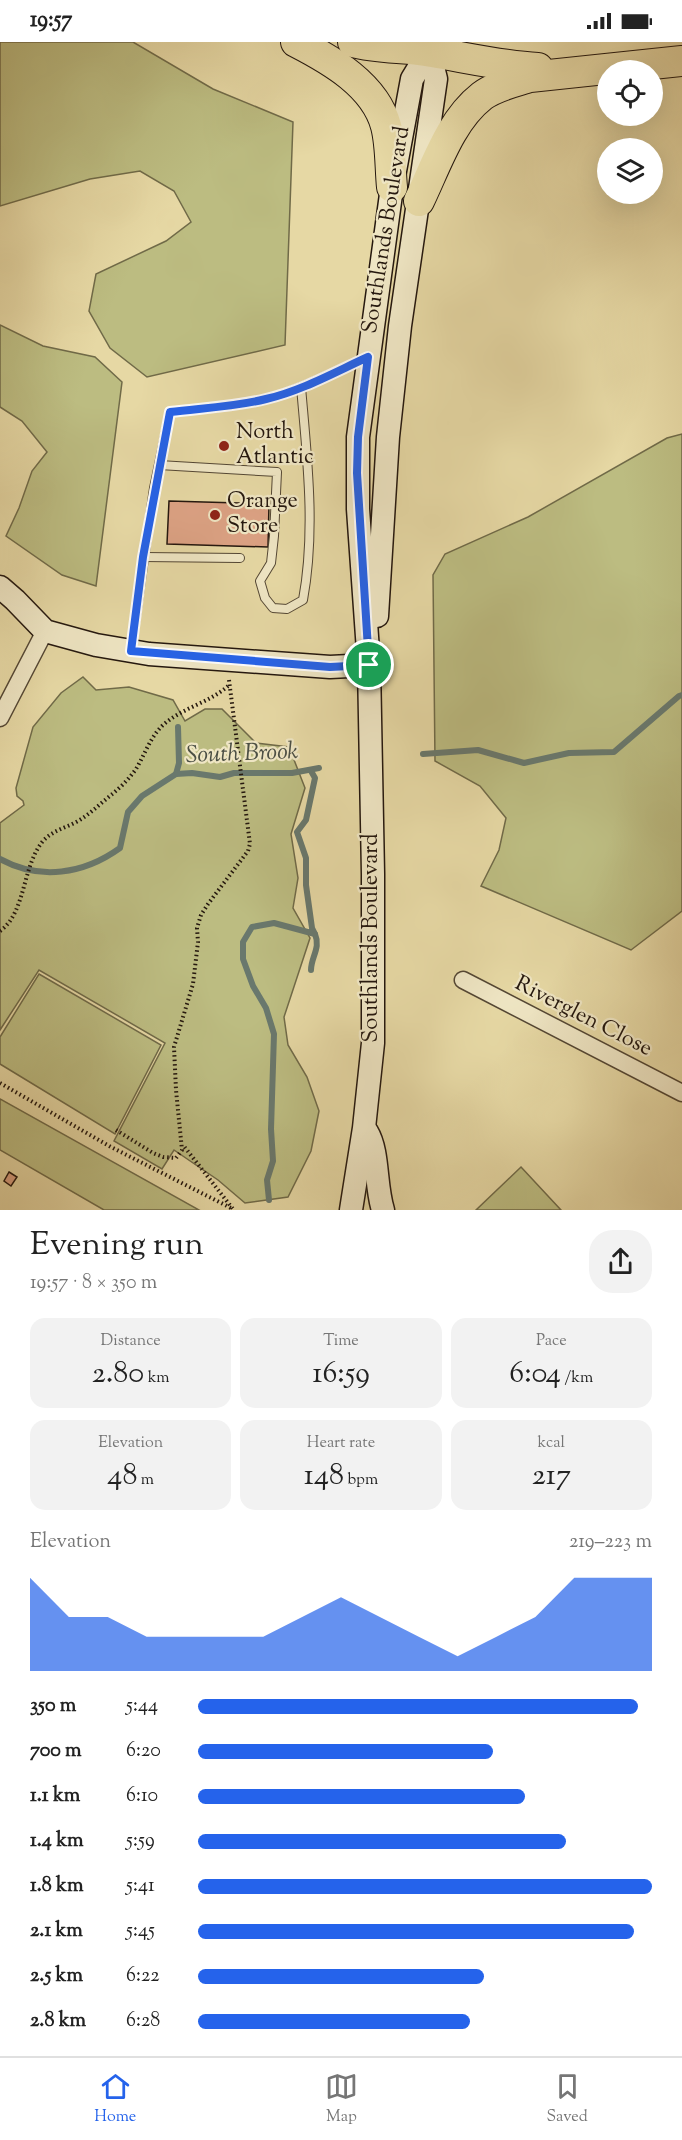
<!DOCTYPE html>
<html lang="en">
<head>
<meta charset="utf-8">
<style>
  body { margin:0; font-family:"Sorts Mill Goudy",serif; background:#f2f2f2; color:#222; height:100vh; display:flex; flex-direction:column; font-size:22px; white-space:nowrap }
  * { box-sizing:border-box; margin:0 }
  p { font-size:20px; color:#767676 }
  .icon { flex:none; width:33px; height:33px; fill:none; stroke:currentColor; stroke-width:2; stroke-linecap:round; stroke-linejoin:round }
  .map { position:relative; height:1168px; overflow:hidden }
  .details { display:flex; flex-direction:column; background:#fff; flex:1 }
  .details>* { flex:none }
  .buttons { position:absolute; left:597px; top:18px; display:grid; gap:12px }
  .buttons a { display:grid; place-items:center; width:66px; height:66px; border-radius:50%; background:#fff; box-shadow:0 6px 24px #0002; font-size:30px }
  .pin { position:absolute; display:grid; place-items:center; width:51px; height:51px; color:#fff; margin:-26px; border:3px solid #fff; border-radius:50%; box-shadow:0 2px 6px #0007 }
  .round { display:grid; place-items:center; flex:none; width:63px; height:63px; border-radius:24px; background:#f2f2f2 }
  .summary { display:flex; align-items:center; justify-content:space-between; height:102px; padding:0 30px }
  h1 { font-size:33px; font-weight:600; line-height:45px }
  .stats { display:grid; grid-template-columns:repeat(3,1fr); gap:9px; height:102px; padding:6px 30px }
  .stats div { display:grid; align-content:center; border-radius:15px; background:#f2f2f2; text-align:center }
  .stats b { font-size:30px; font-weight:600 }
  .stats small { font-size:16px; font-weight:400 }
  .stats p { font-size:16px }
  .chart { height:168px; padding:12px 30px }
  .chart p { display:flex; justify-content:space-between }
  .chart svg { width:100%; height:108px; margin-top:6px; fill:#2563eb; opacity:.7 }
  ul { padding:0 30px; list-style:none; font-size:20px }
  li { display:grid; grid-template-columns:96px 72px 1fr; align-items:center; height:45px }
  li i { height:15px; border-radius:8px; background:#2563eb }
  .status { display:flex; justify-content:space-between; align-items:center; height:42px; padding:0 30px; background:#fff; direction:ltr }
  .status svg { height:16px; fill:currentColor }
  .dock { display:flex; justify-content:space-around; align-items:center; height:84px; border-top:2px solid #e0e0e0; background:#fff; font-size:16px; color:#767676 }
  .dock a { display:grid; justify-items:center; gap:3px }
  .dock .active { color:#2563eb }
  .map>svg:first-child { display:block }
  .green { fill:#bcbc81; stroke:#706a48; stroke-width:1.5 }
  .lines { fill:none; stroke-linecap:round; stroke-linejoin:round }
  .stream { stroke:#69786d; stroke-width:6 }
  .building { fill:#dca284; stroke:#24170e; stroke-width:1.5 }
  .lane-casing { stroke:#544734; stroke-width:10 }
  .street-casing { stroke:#544734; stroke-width:19 }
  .secondary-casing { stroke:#24170e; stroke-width:25 }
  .highway-casing { stroke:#24170e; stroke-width:32 }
  .path { stroke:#24170e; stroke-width:4; stroke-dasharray:1.5 3; stroke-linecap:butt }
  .lane { stroke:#efe6c4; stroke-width:8 }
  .street { stroke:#efe6c4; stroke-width:16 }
  .secondary { stroke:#efe6c4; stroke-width:22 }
  .highway { stroke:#e6d8a4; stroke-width:30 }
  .route-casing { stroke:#fff; stroke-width:12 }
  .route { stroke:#2563eb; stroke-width:8 }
  .poi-dot { fill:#8f2418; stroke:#efe6c4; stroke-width:2 }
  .labels { text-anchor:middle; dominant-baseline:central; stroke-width:4.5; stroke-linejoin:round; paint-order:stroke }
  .street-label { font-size:22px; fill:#24170e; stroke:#efe6c4 }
  .poi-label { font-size:22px; fill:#24170e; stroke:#efe6c4; text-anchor:start }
  .water-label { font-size:24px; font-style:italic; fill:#4c5045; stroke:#efe6c4 }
</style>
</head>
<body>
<div class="status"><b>19:57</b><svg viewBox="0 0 49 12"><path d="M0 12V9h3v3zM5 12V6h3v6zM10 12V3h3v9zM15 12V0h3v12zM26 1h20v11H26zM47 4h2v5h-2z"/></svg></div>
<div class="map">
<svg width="682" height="1168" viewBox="0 0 682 1168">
  <rect width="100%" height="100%" fill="#e6d8a4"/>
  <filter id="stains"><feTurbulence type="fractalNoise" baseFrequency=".00333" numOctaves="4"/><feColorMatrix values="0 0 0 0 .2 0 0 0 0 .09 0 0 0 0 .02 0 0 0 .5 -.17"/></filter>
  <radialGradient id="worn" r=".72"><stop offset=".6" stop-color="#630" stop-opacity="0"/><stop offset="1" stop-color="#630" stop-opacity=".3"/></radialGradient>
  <g class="green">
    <path d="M 0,0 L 133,0 L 213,47 L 293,80 L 285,303 L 147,335 L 110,306 L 89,269 L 96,232 L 166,199 L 191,180 L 174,149 L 140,129 L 90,137 L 0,164 Z"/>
    <path d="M 0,283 L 43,304 L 95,315 L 122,340 L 96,544 L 62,533 L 6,494 L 19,466 L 32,429 L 47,410 L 22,379 L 0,365 Z"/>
    <path d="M 682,392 L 682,869 L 631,908 L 481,844 L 499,808 L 506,776 L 480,744 L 435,719 L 433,533 L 445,512 L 528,475 L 667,396 Z"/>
    <path d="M 83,635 L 96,648 L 129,645 L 173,658 L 185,679 L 205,667 L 222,667 L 256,701 L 289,705 L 305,746 L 291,792 L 298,836 L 293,866 L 310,896 L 284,975 L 288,1003 L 307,1035 L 319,1069 L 311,1109 L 288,1155 L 245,1161 L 218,1138 L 174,1108 L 162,1127 L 114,1099 L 165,1001 L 39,928 L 0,988 L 0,781 L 24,763 L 23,759 L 17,754 L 16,746 L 33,685 L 61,651 Z"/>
    <path d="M 39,932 L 161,1003 L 115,1092 L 0,1022 L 0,995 Z"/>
    <path d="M 0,1057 L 199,1168 L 104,1168 L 0,1108 Z"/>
    <path d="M 521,1125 L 561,1168 L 476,1168 Z"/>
  </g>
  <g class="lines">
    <g class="stream">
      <path d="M 423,712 L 478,708 L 524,721 L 569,711 L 614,710 L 679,654 L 682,653"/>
      <path d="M 176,732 L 179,721 L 178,685"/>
      <path d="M 0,817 C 40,839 84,832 120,806 L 128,770 L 142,754 L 176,732 L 192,731 L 220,735 L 234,731 L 292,731 L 319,726"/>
      <path d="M 311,928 C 311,915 321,906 315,892"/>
      <path d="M 269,1158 L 267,1138 L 273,1119 L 271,1087 L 274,992 L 266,966 L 253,944 L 243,917 L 243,900 L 252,885 L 274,881 L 315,892 L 312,886 L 306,843 L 306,816 L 297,790 L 306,778 L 315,736 L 311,729"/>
    </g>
  </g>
  <g class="building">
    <path d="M 169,459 L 269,462 L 268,505 L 167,502 Z"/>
    <path d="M 9,1130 L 17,1135 L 11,1144 L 4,1139 Z"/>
  </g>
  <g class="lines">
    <g class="lane-casing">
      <g id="lane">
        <path d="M 159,423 L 277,430 L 274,494 L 271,521 L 260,539 L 265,556 L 273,566 L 287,567 L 303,558 C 316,488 307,415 301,345"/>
        <path d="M 143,515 L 240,516"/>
        <path d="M 131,609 L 154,446 L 170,370 C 202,366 236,365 267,357 C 302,347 335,330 367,315"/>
      </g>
    </g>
    <g class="street-casing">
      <g id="street">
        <path d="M 0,676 L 45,589"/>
        <path d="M 463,938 L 682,1051"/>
      </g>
    </g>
    <g class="secondary-casing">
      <g id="secondary">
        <path d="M 0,545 L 15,558 L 45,589 L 96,603 L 149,612 L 330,625 L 369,623"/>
        <path d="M 377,574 L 388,395 L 400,284 L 436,37 L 429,9"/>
        <path d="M 367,1090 C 379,1110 375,1143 383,1168"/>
        <path d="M 351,1168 L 364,1086 L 373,1001 L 373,832 L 369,623 L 358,467 L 358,395 L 392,145 L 412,37 L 429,9 L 431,0"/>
      </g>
    </g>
    <g class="highway-casing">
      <g id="highway">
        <path d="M 296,0 C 331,18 375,43 386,84 C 391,103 390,125 392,145"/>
        <path d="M 353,0 C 379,7 406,5 432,10 C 468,16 502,24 538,26"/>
        <path d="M 419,159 C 436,124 450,79 482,54 C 495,44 514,40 530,35 L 682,19"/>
      </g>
    </g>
    <g class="path">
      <path d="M 0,889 C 26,871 22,824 43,799 C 53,788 66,786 78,779 C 90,772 100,762 111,753 C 120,746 129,737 136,727 C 145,712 150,696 162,684 C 181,666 209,661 228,644"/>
      <path d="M 0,1041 L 111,1105 L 233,1167 L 183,1103"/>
      <path d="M 116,1088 L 153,1111 L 163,1115 L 176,1116 L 182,1108 L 176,1048 L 174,1005 L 193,942 L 198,900 L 197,886 L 201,873 L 208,862 L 248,809 L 250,802 L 229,638"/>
    </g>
    <use href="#lane" class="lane"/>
    <use href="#street" class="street"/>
    <use href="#secondary" class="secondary"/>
    <use href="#highway" class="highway"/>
  </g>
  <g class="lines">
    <g class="route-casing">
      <path id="route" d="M 368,315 L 358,395 L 357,431 L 369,623 L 330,625 L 131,609 L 143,515 L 170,370 C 202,366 234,365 266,357 C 301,349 335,330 368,315 Z"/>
    </g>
    <use href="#route" class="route"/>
  </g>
  <g class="poi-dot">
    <circle cx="224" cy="404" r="6"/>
    <circle cx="215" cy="473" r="6"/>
  </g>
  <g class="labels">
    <g class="street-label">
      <text transform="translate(387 188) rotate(-81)">Southlands Boulevard</text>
      <text transform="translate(372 896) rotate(-90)">Southlands Boulevard</text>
      <text transform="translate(583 975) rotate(27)">Riverglen Close</text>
    </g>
    <g class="poi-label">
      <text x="236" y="391">North<tspan x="236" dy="25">Atlantic</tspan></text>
      <text x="227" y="460">Orange<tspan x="227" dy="25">Store</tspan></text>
    </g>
    <g class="water-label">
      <text transform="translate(242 712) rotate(-2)">South Brook</text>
    </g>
  </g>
  <rect width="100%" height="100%" filter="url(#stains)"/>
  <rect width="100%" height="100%" fill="url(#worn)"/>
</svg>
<div class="buttons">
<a><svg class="icon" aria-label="locate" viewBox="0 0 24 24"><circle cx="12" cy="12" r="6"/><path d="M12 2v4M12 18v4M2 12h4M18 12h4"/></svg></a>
<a><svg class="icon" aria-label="layers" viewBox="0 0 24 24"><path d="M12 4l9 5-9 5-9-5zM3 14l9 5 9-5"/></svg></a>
</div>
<div class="pin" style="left:369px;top:623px;background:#1e9e55"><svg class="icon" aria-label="arrive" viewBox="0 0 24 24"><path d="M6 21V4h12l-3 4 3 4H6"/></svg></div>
</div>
<section class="details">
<div class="summary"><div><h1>Evening run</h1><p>19:57 · 8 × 350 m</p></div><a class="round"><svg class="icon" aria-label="share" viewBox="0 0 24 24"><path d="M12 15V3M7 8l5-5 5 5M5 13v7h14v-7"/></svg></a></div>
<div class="stats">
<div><p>Distance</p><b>2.80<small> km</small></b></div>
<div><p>Time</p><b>16:59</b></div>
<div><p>Pace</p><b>6:04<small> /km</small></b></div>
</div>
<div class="stats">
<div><p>Elevation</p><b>48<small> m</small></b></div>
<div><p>Heart rate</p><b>148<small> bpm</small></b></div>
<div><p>kcal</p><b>217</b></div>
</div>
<div class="chart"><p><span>Elevation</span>219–223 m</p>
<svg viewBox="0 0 160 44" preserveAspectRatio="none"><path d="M0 44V6L10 22L20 22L30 30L40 30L50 30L60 30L70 22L80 14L90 22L100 30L110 38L120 30L130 22L140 6L150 6L160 6V44z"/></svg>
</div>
<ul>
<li><b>350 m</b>5:44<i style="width:97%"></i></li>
<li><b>700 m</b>6:20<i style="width:65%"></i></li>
<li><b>1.1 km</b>6:10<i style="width:72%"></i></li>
<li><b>1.4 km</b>5:59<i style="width:81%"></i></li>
<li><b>1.8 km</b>5:41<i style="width:100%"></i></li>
<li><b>2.1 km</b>5:45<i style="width:96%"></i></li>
<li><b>2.5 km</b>6:22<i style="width:63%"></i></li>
<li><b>2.8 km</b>6:28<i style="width:60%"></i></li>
</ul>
</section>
<nav class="dock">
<a class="active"><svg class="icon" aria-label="home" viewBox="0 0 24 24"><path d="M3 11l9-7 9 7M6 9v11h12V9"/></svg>Home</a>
<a><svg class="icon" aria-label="map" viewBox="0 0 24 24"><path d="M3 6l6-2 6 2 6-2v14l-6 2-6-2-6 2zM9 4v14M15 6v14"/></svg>Map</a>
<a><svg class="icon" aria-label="saved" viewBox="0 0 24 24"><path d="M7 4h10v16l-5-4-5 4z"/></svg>Saved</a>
</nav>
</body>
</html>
